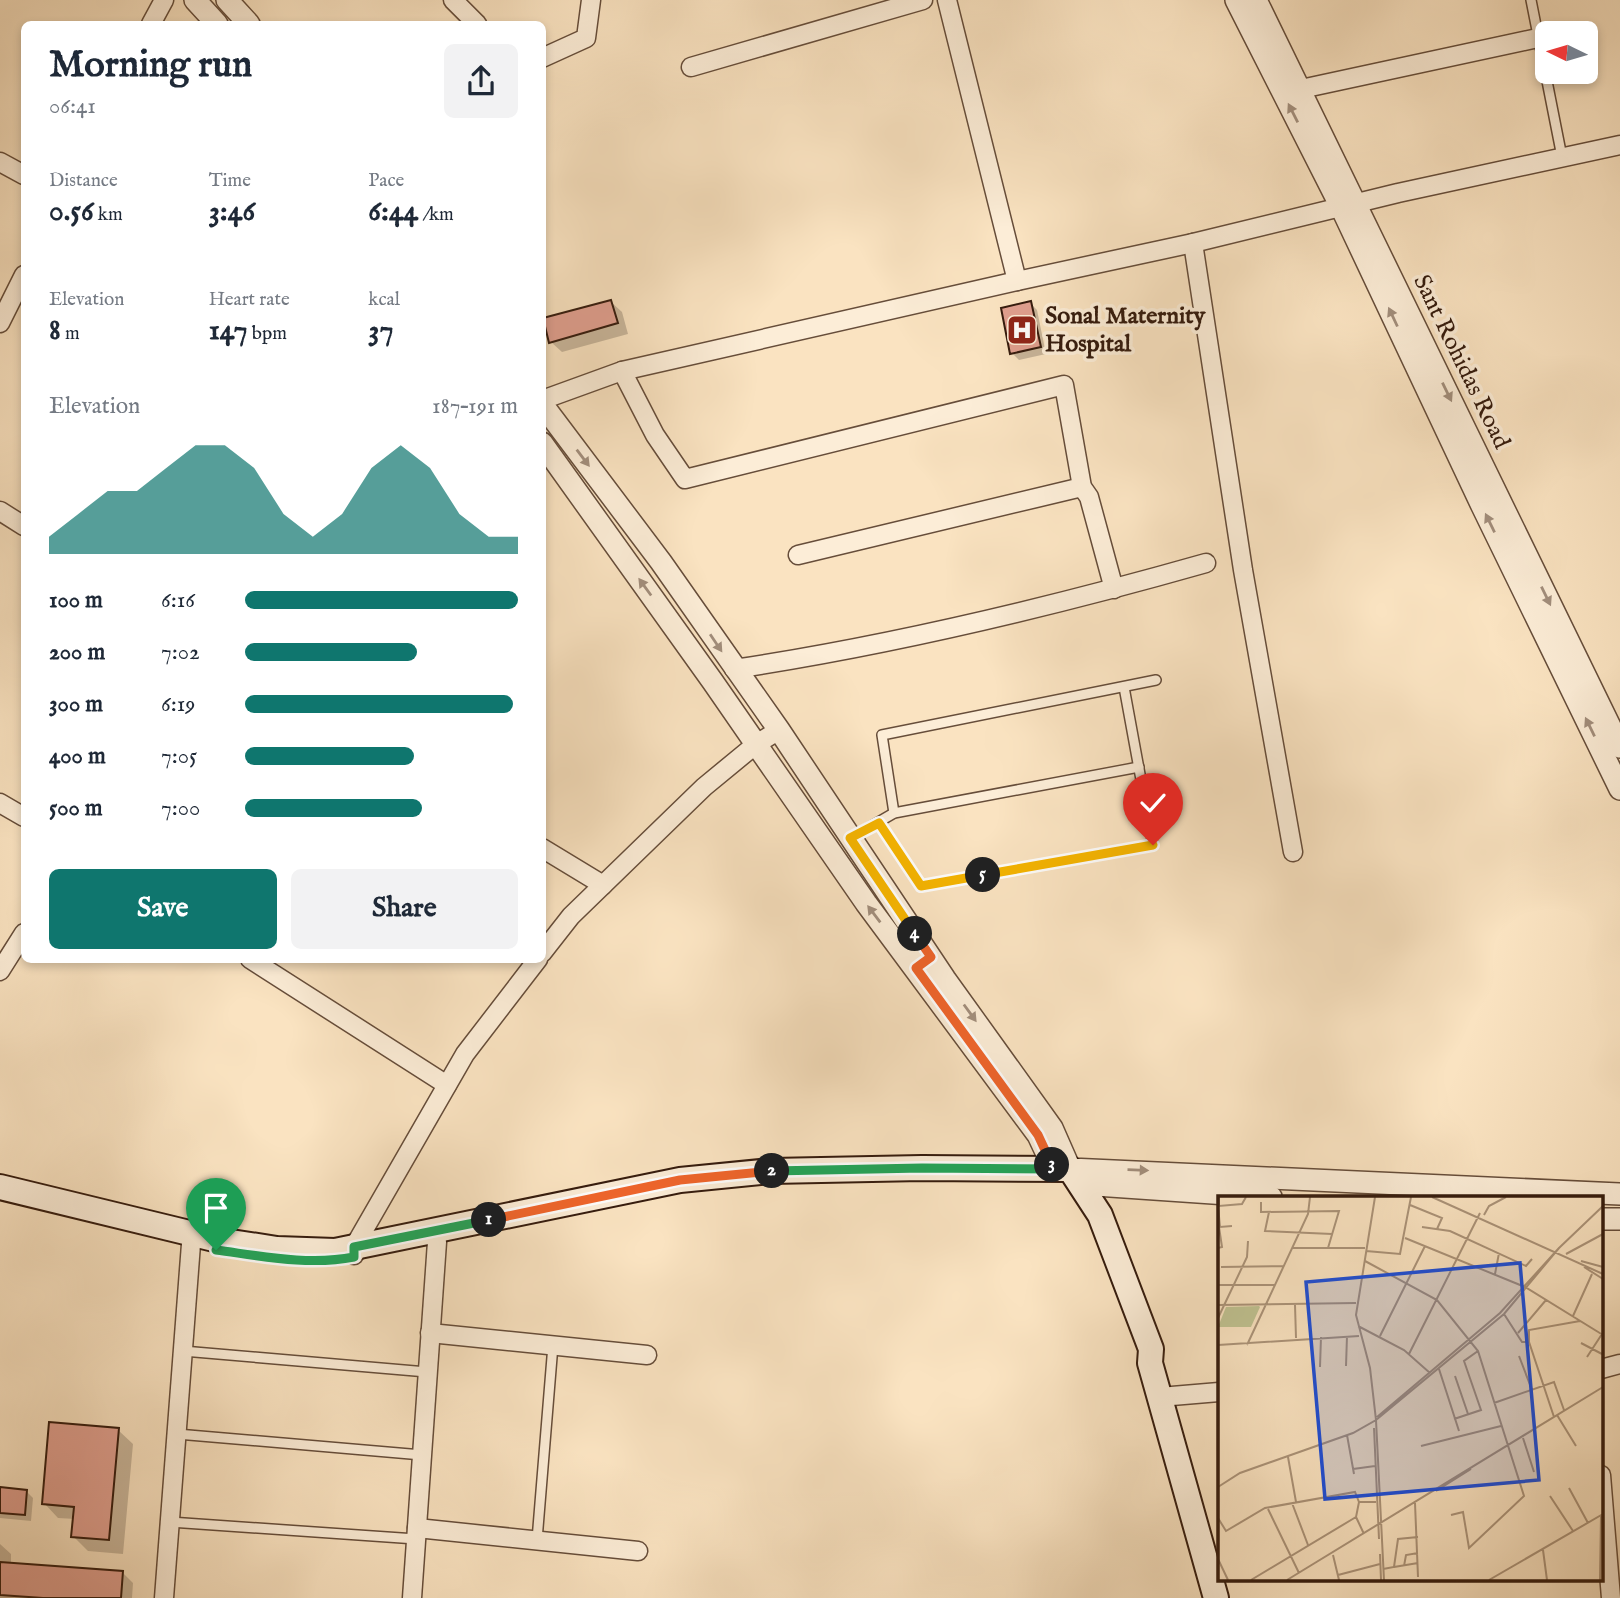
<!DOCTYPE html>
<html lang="en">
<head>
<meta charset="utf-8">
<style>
  body { margin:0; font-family:"IM FELL English",serif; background:#f2f2f3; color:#1f2937; height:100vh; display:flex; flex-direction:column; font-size:26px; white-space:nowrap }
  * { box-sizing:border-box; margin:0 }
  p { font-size:23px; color:#747a83 }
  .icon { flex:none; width:38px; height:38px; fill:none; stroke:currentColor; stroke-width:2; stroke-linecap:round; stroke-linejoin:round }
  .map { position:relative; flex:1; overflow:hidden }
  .side { position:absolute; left:21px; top:21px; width:525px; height:942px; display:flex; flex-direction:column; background:#fff; border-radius:10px; box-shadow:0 4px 10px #0003 }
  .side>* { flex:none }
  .needle { width:46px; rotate:275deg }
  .buttons { position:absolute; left:1535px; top:21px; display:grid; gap:14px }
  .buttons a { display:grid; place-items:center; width:63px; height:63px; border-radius:10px; background:#fff; box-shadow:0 4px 10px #0003; font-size:35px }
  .pin { position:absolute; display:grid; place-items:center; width:60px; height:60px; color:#fff; margin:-72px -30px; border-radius:50% 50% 50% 0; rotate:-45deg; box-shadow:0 0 7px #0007 }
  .pin .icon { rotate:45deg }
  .km { position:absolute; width:35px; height:35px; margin:-18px; border-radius:50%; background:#222; color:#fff; font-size:19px; line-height:35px; text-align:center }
  .round { display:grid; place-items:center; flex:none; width:74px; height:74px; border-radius:10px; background:#f2f2f3 }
  .overview { display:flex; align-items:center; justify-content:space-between; height:119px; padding:0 28px }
  h1 { font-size:38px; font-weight:700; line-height:52px }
  .stats { display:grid; grid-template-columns:repeat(3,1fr); gap:10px; height:119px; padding:7px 28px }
  .stats div { display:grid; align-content:center }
  .stats b { font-size:30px; font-weight:700 }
  .stats small { font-size:19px; font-weight:400 }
  .stats p { font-size:19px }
  .chart { height:196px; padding:14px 28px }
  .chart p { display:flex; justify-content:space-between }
  .chart svg { width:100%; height:126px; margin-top:7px; fill:#0f766e; opacity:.7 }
  .button { display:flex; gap:14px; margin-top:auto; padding:14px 28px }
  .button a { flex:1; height:80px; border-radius:10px; background:#0f766e; color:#fff; font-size:28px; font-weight:700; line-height:80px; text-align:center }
  .button a+a { background:#f2f2f3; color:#1f2937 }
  ul { padding:0 28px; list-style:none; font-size:23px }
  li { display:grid; grid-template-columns:112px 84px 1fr; align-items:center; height:52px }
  li i { height:18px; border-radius:9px; background:#0f766e }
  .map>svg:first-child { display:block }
  .shadow { fill:#0003 }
  .building { fill:#e09f8f; stroke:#351b0d; stroke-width:2 }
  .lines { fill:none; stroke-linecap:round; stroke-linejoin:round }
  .service-casing { stroke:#664d3a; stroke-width:12 }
  .minor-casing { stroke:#664d3a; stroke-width:21 }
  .tertiary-casing { stroke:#664d3a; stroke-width:24 }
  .secondary-casing { stroke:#351b0d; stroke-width:28 }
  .service { stroke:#fcedd7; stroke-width:9 }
  .minor { stroke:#fcedd7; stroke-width:18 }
  .tertiary { stroke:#fcedd7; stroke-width:21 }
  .secondary { stroke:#fcedd7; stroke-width:24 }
  .oneway { fill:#a28e7c }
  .split-1-casing { stroke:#fff; stroke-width:14 }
  .split-2-casing { stroke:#fff; stroke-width:14 }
  .split-3-casing { stroke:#fff; stroke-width:14 }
  .split-4-casing { stroke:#fff; stroke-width:14 }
  .split-5-casing { stroke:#fff; stroke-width:14 }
  .split-6-casing { stroke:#fff; stroke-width:14 }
  .split-1 { stroke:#22a559; stroke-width:9 }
  .split-2 { stroke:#f0652b; stroke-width:9 }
  .split-3 { stroke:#22a559; stroke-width:9 }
  .split-4 { stroke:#f0652b; stroke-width:9 }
  .split-5 { stroke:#f5b400; stroke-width:9 }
  .split-6 { stroke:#f5b400; stroke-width:9 }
  .labels { text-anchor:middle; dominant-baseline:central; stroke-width:7; stroke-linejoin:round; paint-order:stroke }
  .poi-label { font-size:24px; font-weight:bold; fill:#351b0d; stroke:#fcedd7; text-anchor:start }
  .street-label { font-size:24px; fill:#351b0d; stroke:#fcedd7 }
  .inset-road { fill:none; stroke:#ab9379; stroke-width:2 }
  .view { fill:#1d4ed8; fill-opacity:0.15; stroke:#1d4ed8; stroke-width:3.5 }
  .inset-edge { fill:none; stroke:#351b0d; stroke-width:3.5 }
</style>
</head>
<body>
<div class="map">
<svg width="1620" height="1598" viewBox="0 0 1620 1598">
  <rect width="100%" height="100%" fill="#fae3c1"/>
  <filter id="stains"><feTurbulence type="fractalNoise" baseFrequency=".00286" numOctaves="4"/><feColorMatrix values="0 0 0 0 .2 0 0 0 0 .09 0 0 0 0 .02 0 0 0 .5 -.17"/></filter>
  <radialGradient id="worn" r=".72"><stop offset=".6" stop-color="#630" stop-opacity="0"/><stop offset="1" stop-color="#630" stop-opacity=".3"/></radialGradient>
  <g class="shadow">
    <path d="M 611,302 L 622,312 L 628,334 L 562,352 L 551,342 Z"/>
    <path d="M 1030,303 L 1037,310 L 1046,354 L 1019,360 L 1012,353 Z"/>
    <path d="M 118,1430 L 133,1444 L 123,1554 L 88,1551 L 73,1536 L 75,1519 L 58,1518 L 44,1503 Z"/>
    <path d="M 0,1489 L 26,1491 L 33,1498 L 31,1521 L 0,1518 Z"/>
    <path d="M 0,1544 L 11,1554 L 11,1565 L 122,1572 L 133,1583 L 132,1598 L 0,1598 Z"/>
  </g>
  <g class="building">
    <path d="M 611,300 L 618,323 L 549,343 L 543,318 Z"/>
    <path d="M 1031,301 L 1041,347 L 1010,354 L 1001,308 Z"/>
    <path d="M 49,1422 L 119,1428 L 109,1540 L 71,1537 L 74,1507 L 42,1504 Z"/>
    <path d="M 0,1487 L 27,1490 L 25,1515 L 0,1513 Z"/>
    <path d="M 0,1562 L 123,1571 L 121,1598 L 43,1598 L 0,1595 Z"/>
  </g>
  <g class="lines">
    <g class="service-casing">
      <g id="service">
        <path d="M 1531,0 L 1562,157"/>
        <path d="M 894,813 L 882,735 L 1156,680"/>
        <path d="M 879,823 L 921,886 L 1153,845 L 1124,687"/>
        <path d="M 851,838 L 894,813 L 1139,767"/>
        <path d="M 183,1351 L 427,1372"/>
        <path d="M 177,1434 L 422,1455"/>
        <path d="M 170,1522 L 416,1539"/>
        <path d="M 537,1540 L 553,1345"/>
      </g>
    </g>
    <g class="minor-casing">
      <g id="minor">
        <path d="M 453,0 L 477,24"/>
        <path d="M 947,0 L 1017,281"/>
        <path d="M 151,24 L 164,0"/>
        <path d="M 542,58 L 586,38 L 591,0"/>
        <path d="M 691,67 L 923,0"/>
        <path d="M 1301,89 L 1547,36"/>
        <path d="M 0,162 L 24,175"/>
        <path d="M 1193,243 L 1243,570 L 1293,852"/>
        <path d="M 0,323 L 24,275"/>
        <path d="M 622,371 L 655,435 L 685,479 L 1064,385 L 1082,487 L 1089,497 L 1114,589"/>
        <path d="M 542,400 L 622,371 L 1017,281 L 1193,243 L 1398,193 L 1620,145"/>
        <path d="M 0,511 L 24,526"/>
        <path d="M 798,555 L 1082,487"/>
        <path d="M 734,669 C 893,645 1051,607 1206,563"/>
        <path d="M 0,803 L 24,817"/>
        <path d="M 542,848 L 603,885"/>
        <path d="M 542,953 L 571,916 L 704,787 L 755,745 L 779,730"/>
        <path d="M 250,959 L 447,1085"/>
        <path d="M 0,971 L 24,933"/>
        <path d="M 354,1255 L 354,1247 L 465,1054 L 538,959"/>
        <path d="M 430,1333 L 647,1355"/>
        <path d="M 1601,1369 L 1620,1364"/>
        <path d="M 1160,1397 L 1219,1392"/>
        <path d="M 1601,1475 L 1611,1598"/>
        <path d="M 417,1528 L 638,1551"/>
        <path d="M 164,1598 L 191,1244"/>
        <path d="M 412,1598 L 437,1242"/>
      </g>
    </g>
    <g class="tertiary-casing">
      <g id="tertiary">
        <path d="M 195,0 L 217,24"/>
        <path d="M 227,0 L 249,24"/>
        <path d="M 1236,0 L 1341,207 L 1482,506 L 1620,789"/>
        <path d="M 1256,0 L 1620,747"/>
        <path d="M 542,404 L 661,562 L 779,730 L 945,979 L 1052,1128 L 1070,1169 L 1620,1194"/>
        <path d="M 542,443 L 713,682 L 866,903 L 1038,1135 L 1054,1169"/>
        <path d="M 1081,1184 L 1271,1197"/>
        <path d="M 1601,1219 L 1620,1219"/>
      </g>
    </g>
    <g class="secondary-casing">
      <path id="secondary" d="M 0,1187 L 218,1240 L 277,1249 L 335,1251 L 680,1180 L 771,1171 L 922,1168 L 1070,1169 L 1100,1215 L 1151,1349 L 1150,1363 L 1216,1598"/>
    </g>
    <use href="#service" class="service"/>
    <use href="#minor" class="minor"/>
    <use href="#tertiary" class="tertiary"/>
    <use href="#secondary" class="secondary"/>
  </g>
  <defs><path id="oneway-solid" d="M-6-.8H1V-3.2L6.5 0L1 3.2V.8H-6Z" transform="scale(1.75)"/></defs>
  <g class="oneway">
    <use href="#oneway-solid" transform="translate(1293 113) rotate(-117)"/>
    <use href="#oneway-solid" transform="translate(1393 317) rotate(-115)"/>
    <use href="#oneway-solid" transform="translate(1447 392) rotate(64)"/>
    <use href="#oneway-solid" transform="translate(583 458) rotate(53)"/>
    <use href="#oneway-solid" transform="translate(1490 523) rotate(-116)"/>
    <use href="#oneway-solid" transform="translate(645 587) rotate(-126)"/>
    <use href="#oneway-solid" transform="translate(1546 596) rotate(64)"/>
    <use href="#oneway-solid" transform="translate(716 643) rotate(56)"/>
    <use href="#oneway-solid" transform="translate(1590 727) rotate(-116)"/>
    <use href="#oneway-solid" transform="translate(874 914) rotate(-127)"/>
    <use href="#oneway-solid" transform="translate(970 1013) rotate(54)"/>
    <use href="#oneway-solid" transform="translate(1138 1170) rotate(2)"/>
  </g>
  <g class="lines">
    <g class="split-1-casing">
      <path id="split-1" d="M 216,1250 C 261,1256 309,1266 354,1257 L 354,1247 L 489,1220"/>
    </g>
    <g class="split-2-casing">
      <path id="split-2" d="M 489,1220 L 680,1180 L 772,1171"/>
    </g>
    <g class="split-3-casing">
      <path id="split-3" d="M 772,1171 L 922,1168 L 1054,1169 L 1052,1165"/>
    </g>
    <g class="split-4-casing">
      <path id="split-4" d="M 915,934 L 931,957 L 916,968 L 1038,1135 L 1052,1165"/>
    </g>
    <g class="split-5-casing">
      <path id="split-5" d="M 915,934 L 850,838 L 879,823 L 921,886 L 983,875"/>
    </g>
    <g class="split-6-casing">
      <path id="split-6" d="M 983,875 L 1153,845"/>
    </g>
    <use href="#split-1" class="split-1"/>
    <use href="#split-2" class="split-2"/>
    <use href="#split-3" class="split-3"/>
    <use href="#split-4" class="split-4"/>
    <use href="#split-5" class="split-5"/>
    <use href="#split-6" class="split-6"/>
  </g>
  <defs>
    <g id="hospital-square" transform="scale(1.575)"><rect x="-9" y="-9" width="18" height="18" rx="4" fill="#8f2418" stroke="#fcedd7"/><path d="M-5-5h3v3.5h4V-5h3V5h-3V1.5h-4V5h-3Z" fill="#fff"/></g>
  </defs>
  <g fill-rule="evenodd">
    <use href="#hospital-square" x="1022" y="330"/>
  </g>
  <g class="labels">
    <g class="poi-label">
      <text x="1045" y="316">Sonal Maternity<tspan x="1045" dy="28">Hospital</tspan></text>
    </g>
    <g class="street-label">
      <text transform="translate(1461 362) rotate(64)">Sant Rohidas Road</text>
    </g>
  </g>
  <g transform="translate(1218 1196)">
    <rect width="385" height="385" fill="#fae3c1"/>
    <path d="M 8,111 L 41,110 L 42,111 L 33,131 L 0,131 Z" fill="#c0c392"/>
    <path class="inset-road" d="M 1,1 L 1,10 L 24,8 L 28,1M 214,1 L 385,78M 43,6 L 43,16 L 121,15 L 110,52M 192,9 L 224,22 L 219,33M 0,10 L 2,31 L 14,30M 51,16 L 47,35 L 114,38M 266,19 L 271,10 L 288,1M 204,31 L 232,35 L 308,70 L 314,63M 187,42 L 307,91 L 385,139M 0,52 L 4,51 L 1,31M 74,52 L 147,52M 341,52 L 385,10M 148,55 L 182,58 L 193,1M 348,58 L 385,38M 147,65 L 219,104 L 260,155 L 306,300 L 251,352 L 245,316 L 233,319M 363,65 L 385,71M 3,71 L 66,70M 366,71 L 385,83M 277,78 L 281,57M 0,89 L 57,89M 0,109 L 138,107M 77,109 L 78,142M 286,118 L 304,146 L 311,146 L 336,221M 355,120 L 374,78M 0,122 L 29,61 L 30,45M 140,130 L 186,154 L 212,177M 300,137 L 328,104M 162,140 L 207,50M 311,146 L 311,134 L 362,125M 363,147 L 384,158M 0,149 L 141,140M 29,149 L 90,18 L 92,1M 191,158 L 262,17M 301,160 L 314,194M 369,161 L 384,138M 128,170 L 129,140M 102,171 L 103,141M 221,173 L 241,235M 237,180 L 250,218M 276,207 L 336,186 L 346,214M 339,219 L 358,250M 159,221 L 282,117 L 341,52 L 286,118 L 158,224 L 166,384M 236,223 L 263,214 L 246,165 L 260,155M 156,232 L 161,343M 129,239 L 136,278M 305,242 L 316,276M 203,250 L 283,230M 70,261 L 78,306M 135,273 L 157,270M 0,291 L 22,277 L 135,237 L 158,224 L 152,172 L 138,119 L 157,1M 351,292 L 370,327M 218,295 L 253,273M 332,300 L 355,335M 141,306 L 138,321 L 146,338M 74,307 L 90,349M 197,307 L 200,381M 50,313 L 81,377M 0,322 L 8,335 L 47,312 L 137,296 L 141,306 L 158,306M 325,354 L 329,384M 162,358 L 163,384M 115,359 L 121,384M 0,363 L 10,384M 186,370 L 188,359 L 200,357M 176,371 L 200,367M 165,373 L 176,371 L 180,343 L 200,341M 120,379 L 162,368M 33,384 L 138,321M 69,384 L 385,191M 271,384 L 385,318M 382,384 L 383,320"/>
    <path class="view" d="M 302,67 L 321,284 L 107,303 L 88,86 Z"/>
    <rect width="385" height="385" class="inset-edge"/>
  </g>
  <rect width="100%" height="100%" filter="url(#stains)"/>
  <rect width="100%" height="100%" fill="url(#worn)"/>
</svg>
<div class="buttons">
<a><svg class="needle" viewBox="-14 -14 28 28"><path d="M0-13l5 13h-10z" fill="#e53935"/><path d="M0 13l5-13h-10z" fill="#747a83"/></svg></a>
</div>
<div class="pin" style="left:216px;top:1250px;background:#1e9e55"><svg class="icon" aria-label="arrive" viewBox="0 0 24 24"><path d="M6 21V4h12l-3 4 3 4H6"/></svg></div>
<div class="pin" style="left:1153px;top:845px;background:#d93025"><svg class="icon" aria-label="check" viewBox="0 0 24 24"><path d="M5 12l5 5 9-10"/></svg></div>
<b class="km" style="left:489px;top:1220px">1</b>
<b class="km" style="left:772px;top:1171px">2</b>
<b class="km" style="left:1052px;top:1165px">3</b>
<b class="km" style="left:915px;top:934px">4</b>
<b class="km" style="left:983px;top:875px">5</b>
<section class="side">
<div class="overview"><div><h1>Morning run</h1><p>06:41</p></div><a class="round"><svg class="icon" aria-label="share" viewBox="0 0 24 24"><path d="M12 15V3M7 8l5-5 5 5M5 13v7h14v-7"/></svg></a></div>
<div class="stats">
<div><p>Distance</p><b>0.56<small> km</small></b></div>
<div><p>Time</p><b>3:46</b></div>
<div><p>Pace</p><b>6:44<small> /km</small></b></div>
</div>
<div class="stats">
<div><p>Elevation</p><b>8<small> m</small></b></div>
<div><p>Heart rate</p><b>147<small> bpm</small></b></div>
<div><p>kcal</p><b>37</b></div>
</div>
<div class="chart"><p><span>Elevation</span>187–191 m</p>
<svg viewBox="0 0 160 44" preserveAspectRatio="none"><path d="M0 44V38L10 30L20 22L30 22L40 14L50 6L60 6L70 14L80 30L90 38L100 30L110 14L120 6L130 14L140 30L150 38L160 38V44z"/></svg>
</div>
<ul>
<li><b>100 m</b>6:16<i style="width:100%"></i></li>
<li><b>200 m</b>7:02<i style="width:63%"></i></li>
<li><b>300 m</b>6:19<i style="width:98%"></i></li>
<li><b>400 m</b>7:05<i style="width:62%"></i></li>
<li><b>500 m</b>7:00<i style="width:65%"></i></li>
</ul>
<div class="button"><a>Save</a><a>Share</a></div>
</section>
</div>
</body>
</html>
